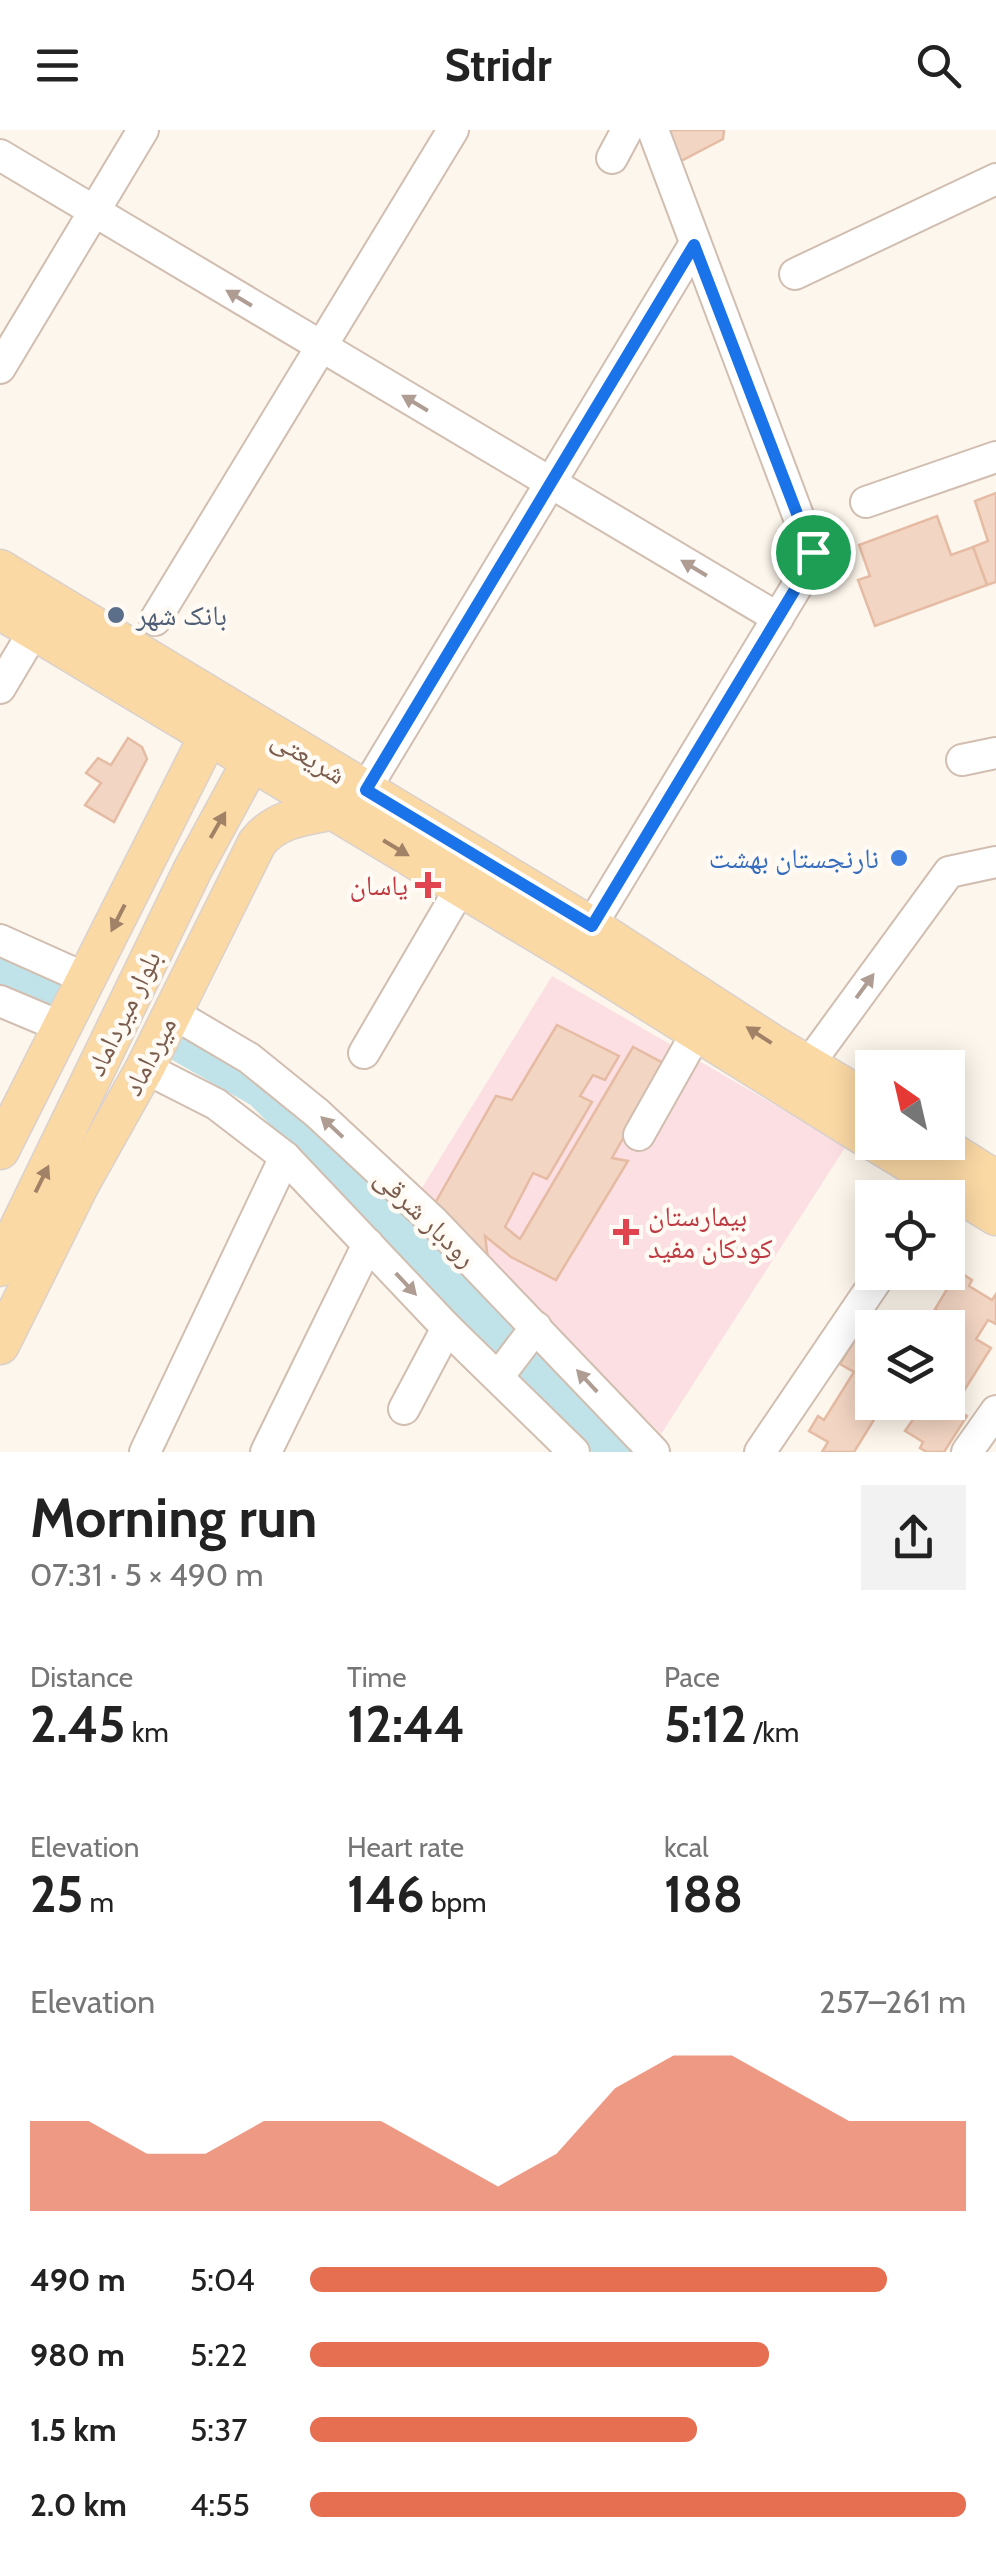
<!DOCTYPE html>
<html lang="en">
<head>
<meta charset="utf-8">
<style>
  body { margin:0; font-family:Cabin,"Noto Naskh Arabic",sans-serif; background:#f2f2f2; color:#222; height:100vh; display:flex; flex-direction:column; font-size:38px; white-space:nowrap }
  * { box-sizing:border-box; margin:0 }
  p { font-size:32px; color:#767676 }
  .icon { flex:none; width:55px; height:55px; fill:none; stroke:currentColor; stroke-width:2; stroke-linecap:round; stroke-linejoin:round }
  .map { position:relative; height:1322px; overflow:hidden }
  .panel { display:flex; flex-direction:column; background:#fff; flex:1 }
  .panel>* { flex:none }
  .needle { width:65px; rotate:326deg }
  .fabs { position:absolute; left:855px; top:920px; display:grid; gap:20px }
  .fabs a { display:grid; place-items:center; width:110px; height:110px; border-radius:0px; background:#fff; box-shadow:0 5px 25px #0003; font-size:50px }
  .pin { position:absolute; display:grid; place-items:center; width:85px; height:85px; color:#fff; margin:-42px; border:5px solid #fff; border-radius:50%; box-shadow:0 2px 10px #0007 }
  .round { display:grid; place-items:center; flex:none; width:105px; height:105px; border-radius:0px; background:#f2f2f2 }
  .overview { display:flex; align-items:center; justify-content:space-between; height:170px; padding:0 30px }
  h1 { font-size:55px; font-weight:700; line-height:75px }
  .metrics { display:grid; grid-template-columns:repeat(3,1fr); gap:15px; height:170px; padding:10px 30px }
  .metrics div { display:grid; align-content:center }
  .metrics b { font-size:50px; font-weight:700 }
  .metrics small { font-size:28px; font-weight:400 }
  .metrics p { font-size:28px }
  .chart { height:280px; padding:20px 30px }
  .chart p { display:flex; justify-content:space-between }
  .chart svg { width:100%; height:180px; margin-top:10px; fill:#e76f51; opacity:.7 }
  ul { padding:0 30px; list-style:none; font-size:32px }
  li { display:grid; grid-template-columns:160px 120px 1fr; align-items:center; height:75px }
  li i { height:25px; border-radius:12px; background:#e76f51 }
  header { display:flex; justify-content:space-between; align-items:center; height:130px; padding:0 30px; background:#fff; font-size:45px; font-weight:700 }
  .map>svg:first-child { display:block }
  .medical { fill:#fbdfe3 }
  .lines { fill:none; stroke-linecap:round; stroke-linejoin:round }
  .river { stroke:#bfe3e8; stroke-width:40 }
  .building { fill:#f3d5c3; stroke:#e6bba3; stroke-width:2.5 }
  .minor-casing { stroke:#d1beb0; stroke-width:34 }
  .major-casing { stroke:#dad1cd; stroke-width:41 }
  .minor { stroke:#fff; stroke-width:30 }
  .major { stroke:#fbd9a5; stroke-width:38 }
  .oneway { fill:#af9d94 }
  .oneway2 { fill:#a18267 }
  .route-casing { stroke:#fff; stroke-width:20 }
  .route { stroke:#1a73e8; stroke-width:12 }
  .service-dot { fill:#5c6f8a; stroke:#fffaf3; stroke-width:4 }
  .shop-dot { fill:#3f7fe0; stroke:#fffaf3; stroke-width:4 }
  .health-dot { fill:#e0444e; stroke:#fffaf3; stroke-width:4 }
  .labels { text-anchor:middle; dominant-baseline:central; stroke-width:9; stroke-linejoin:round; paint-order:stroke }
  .service-label { font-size:28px; fill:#4e5e75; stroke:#fffaf3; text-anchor:start }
  .street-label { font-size:28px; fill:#7a5c4d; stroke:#fffaf3 }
  .shop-label { font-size:28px; fill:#366cbe; stroke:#fffaf3; text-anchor:end }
  .health-label { font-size:28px; fill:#be3a42; stroke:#fffaf3; text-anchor:end }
</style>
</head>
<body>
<header><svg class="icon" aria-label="menu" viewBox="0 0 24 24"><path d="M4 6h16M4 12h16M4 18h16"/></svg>Stridr<svg class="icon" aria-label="search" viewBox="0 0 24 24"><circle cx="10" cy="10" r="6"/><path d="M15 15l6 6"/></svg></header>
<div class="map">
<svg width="996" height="1322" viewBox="0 0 996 1322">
  <rect width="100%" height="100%" fill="#fdf6ec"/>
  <path class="medical" d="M 552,846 L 846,1016 L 661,1304 L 420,1061 Z"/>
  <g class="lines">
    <g class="river">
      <path d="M 0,838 L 50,859"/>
      <path d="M 186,915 L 263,959 L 620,1322"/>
    </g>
  </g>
  <g class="building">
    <path d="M 669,0 L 724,0 L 723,9 L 681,31 Z"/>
    <path d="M 996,363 L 996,452 L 987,455 L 973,417 L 988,411 L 975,371 Z"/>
    <path d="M 937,386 L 951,425 L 973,417 L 987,455 L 875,496 L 858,450 L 870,446 L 859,415 Z"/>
    <path d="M 128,608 L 142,617 L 147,629 L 114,692 L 85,675 L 101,653 L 86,643 L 98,628 L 111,635 Z"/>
    <path d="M 557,895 L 619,926 L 605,950 L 593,945 L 580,966 L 592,972 L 547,1049 L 533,1043 L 505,1097 L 520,1109 L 633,917 L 665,934 L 612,1028 L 628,1031 L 556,1150 L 511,1127 L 485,1106 L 488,1129 L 434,1075 L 496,966 L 512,970 Z"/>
    <path d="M 958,1141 L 972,1150 L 969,1156 L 992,1170 L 996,1164 L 996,1194 L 988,1190 L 976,1209 L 991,1218 L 953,1278 L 967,1286 L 944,1322 L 927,1322 L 920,1318 L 923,1312 L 905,1301 L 917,1284 L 900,1274 L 948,1272 L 948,1198 L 952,1190 L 935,1179 Z"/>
    <path d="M 869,1186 L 888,1198 L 872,1198 L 872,1248 L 869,1255 L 872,1257 L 872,1272 L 885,1272 L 854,1322 L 822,1322 L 828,1312 L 809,1301 L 818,1286 L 824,1290 L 854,1242 L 840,1234 Z"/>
  </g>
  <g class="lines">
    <g class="minor-casing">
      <g id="minor">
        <path d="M 0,25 L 778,488"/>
        <path d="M 612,28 L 627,0"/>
        <path d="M 795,144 L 996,49"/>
        <path d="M 0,238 L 143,0"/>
        <path d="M 866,372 L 996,327"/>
        <path d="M 155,490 L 453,0"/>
        <path d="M 0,558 L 34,501"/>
        <path d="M 962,630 L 996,623"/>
        <path d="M 365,660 L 694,115"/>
        <path d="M 591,796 L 814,428 L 653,0"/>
        <path d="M 0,810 L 87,849"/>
        <path d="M 0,871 L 62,897"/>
        <path d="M 171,882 L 249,928 L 317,983 L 434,1092 L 654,1322"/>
        <path d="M 364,923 L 461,757"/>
        <path d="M 808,935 L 949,742 L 996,732"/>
        <path d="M 145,938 L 216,974 L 285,1027 L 447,1198 L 574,1322"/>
        <path d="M 639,1005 L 697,902"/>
        <path d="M 498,1247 L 536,1197"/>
        <path d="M 404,1279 L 447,1198"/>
        <path d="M 145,1322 L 285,1027"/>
        <path d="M 266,1322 L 368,1114"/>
        <path d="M 760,1322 L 882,1142"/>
        <path d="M 967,1322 L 996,1281"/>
      </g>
    </g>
    <g class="major-casing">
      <g id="major">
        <path d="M 0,439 L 591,796 L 771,913 L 872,973"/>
        <path d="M 0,480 L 572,824 L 872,1011"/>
        <path d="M 875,1012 L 996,1086"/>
        <path d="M 936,1012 L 996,1050"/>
        <path d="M 0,1020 L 219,585"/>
        <path d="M 0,1137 L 193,739 L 262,612"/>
        <path d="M 0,1215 L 80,1054 L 145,938 L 257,713 C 276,688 305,686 335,680"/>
      </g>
    </g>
    <use href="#minor" class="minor"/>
    <use href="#major" class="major"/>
  </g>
  <defs><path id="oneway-solid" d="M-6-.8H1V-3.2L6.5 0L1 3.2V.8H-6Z" transform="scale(2.5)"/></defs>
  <g class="oneway">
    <use href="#oneway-solid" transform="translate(239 168) rotate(-149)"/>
    <use href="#oneway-solid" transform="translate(415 273) rotate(-149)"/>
    <use href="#oneway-solid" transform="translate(694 438) rotate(-149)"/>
    <use href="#oneway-solid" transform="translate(865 856) rotate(-54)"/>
    <use href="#oneway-solid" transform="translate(332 997) rotate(-137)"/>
    <use href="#oneway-solid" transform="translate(406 1154) rotate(47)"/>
    <use href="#oneway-solid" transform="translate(587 1251) rotate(-133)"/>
  </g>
  <g class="oneway2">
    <use href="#oneway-solid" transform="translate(218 695) rotate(-60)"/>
    <use href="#oneway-solid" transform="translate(396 718) rotate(31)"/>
    <use href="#oneway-solid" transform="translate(118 788) rotate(117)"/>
    <use href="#oneway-solid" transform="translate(759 905) rotate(-147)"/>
    <use href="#oneway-solid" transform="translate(42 1049) rotate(-64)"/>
  </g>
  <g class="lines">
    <g class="route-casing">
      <path id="route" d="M 694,115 L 814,428 L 592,796 L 366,660 Z"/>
    </g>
    <use href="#route" class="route"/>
  </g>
  <circle class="service-dot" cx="116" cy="485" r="10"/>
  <circle class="shop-dot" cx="899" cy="728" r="10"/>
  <g class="health-dot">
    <path d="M423 740h10v10h10v10h-10v10h-10v-10h-10v-10h10z"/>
    <path d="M621 1087h10v10h10v10h-10v10h-10v-10h-10v-10h10z"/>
  </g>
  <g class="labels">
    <g class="service-label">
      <text x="136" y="485">بانک شهر</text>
    </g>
    <g class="street-label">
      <text transform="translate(309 626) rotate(31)">شریعتی</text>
      <text transform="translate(123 883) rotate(-64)">بلوار میرداماد</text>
      <text transform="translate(149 926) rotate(-63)">میرداماد</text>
      <text transform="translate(426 1087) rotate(44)">رودبار شرقی</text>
    </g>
    <g class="shop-label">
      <text x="879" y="728">نارنجستان بهشت</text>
    </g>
    <g class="health-label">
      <text x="408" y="755">یاسان</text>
      <text x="648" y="1086" text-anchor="start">بیمارستان<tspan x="648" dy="32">کودکان مفید</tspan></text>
    </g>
  </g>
</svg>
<div class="fabs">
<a><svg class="needle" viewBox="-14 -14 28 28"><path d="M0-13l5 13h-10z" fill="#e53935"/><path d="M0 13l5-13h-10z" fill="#767676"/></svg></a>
<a><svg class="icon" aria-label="locate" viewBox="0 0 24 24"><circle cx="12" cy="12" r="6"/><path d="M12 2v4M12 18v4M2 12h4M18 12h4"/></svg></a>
<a><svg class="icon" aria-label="layers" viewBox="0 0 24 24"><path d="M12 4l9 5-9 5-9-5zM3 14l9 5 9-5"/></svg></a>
</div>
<div class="pin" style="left:813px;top:422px;background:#1e9e55"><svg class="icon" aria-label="arrive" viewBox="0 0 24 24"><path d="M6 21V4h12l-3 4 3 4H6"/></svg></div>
</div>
<section class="panel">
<div class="overview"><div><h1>Morning run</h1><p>07:31 · 5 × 490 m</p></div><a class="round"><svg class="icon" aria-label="share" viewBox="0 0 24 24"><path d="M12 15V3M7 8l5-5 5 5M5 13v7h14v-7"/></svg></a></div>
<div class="metrics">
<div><p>Distance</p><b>2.45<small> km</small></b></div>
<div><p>Time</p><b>12:44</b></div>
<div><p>Pace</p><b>5:12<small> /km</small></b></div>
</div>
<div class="metrics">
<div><p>Elevation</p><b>25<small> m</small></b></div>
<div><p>Heart rate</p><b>146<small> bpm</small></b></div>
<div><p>kcal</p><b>188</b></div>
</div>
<div class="chart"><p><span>Elevation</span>257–261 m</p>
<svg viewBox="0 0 160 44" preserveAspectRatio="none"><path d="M0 44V22L10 22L20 30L30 30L40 22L50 22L60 22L70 30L80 38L90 30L100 14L110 6L120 6L130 14L140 22L150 22L160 22V44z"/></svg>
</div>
<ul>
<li><b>490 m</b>5:04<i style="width:88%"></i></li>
<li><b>980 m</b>5:22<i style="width:70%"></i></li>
<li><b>1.5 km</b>5:37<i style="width:59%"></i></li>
<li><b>2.0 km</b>4:55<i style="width:100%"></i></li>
</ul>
</section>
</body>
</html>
